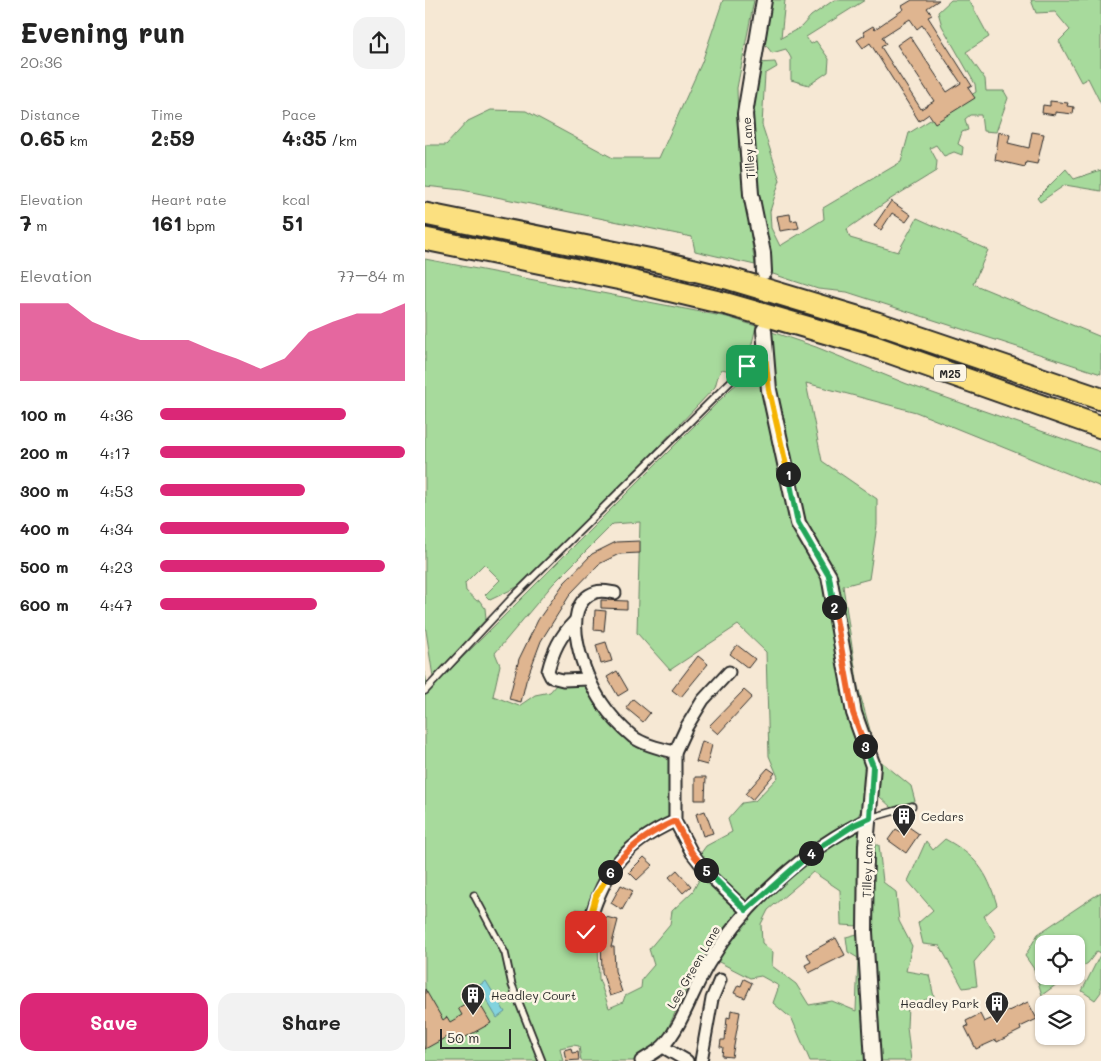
<!DOCTYPE html>
<html lang="en">
<head>
<meta charset="utf-8">
<style>
  body { margin:0; font-family:Mali,sans-serif; background:#f2f2f2; color:#222; height:100vh; display:flex; flex-direction:column; font-size:19px; white-space:nowrap }
  * { box-sizing:border-box; margin:0 }
  p { font-size:16px; color:#767676 }
  .icon { flex:none; width:28px; height:28px; fill:none; stroke:currentColor; stroke-width:2; stroke-linecap:round; stroke-linejoin:round }
  .map { position:relative; flex:1; overflow:hidden }
  .side { display:flex; flex-direction:column; background:#fff; width:425px }
  .side>* { flex:none }
  .fabs { position:absolute; left:610px; top:935px; display:grid; gap:10px }
  .fabs a { display:grid; place-items:center; width:50px; height:50px; border-radius:10px; background:#fff; box-shadow:0 1px 4px #0004; font-size:25px }
  .scale { position:absolute; left:15px; bottom:12px; width:71px; box-sizing:border-box; padding-left:5px; border:2px solid #2b2b2b; border-top:0; font-size:14px; line-height:18px; white-space:nowrap; color:#2b2b2b; -webkit-text-stroke:4px #fcf5e5; paint-order:stroke }
  .pin { position:absolute; display:grid; place-items:center; width:42px; height:42px; color:#fff; margin:-21px; border-radius:10px; box-shadow:0 2px 8px #0006 }
  .km { position:absolute; width:25px; height:25px; margin:-12px; border-radius:50%; background:#222; color:#fff; font-size:14px; line-height:25px; text-align:center }
  .round { display:grid; place-items:center; flex:none; width:52px; height:52px; border-radius:15px; background:#f2f2f2 }
  .overview { display:flex; align-items:center; justify-content:space-between; height:85px; padding:0 20px }
  h1 { font-size:28px; font-weight:800; line-height:38px }
  .stats { display:grid; grid-template-columns:repeat(3,1fr); gap:8px; height:85px; padding:5px 20px }
  .stats div { display:grid; align-content:center }
  .stats b { font-size:21px; font-weight:800 }
  .stats small { font-size:14px; font-weight:400 }
  .stats p { font-size:14px }
  .chart { height:140px; padding:10px 20px }
  .chart p { display:flex; justify-content:space-between }
  .chart svg { width:100%; height:90px; margin-top:5px; fill:#db2777; opacity:.7 }
  .button { display:flex; gap:10px; margin-top:auto; padding:10px 20px }
  .button a { flex:1; height:58px; border-radius:15px; background:#db2777; color:#fff; font-size:20px; font-weight:800; line-height:58px; text-align:center }
  .button a+a { background:#f2f2f2; color:#222 }
  ul { padding:0 20px; list-style:none; font-size:16px }
  li { display:grid; grid-template-columns:80px 60px 1fr; align-items:center; height:38px }
  li i { height:12px; border-radius:6px; background:#db2777 }
  main { display:flex; flex:1; min-height:0 }
  .map>svg:first-child { display:block }
  .green { fill:#a7da9c; stroke:#698264; fill-rule:evenodd }
  .water { fill:#83d3de; stroke:#609096 }
  .building { fill:#dfb590; stroke:#2b2b2b; fill-rule:evenodd }
  .lines { fill:none; stroke-linecap:round; stroke-linejoin:round }
  .service-casing { stroke:#2b2b2b; stroke-width:9 }
  .minor-casing { stroke:#2b2b2b; stroke-width:15 }
  .tertiary-casing { stroke:#2b2b2b; stroke-width:18 }
  .motorway-casing { stroke:#2b2b2b; stroke-width:25 }
  .service { stroke:#fcf5e5; stroke-width:5.5 }
  .minor { stroke:#fcf5e5; stroke-width:11 }
  .tertiary { stroke:#fcf5e5; stroke-width:14 }
  .motorway { stroke:#fbe080; stroke-width:21 }
  .split-1-casing { stroke:#fff; stroke-width:10 }
  .split-2-casing { stroke:#fff; stroke-width:10 }
  .split-3-casing { stroke:#fff; stroke-width:10 }
  .split-4-casing { stroke:#fff; stroke-width:10 }
  .split-5-casing { stroke:#fff; stroke-width:10 }
  .split-6-casing { stroke:#fff; stroke-width:10 }
  .split-7-casing { stroke:#fff; stroke-width:10 }
  .split-1 { stroke:#f5b400; stroke-width:6 }
  .split-2 { stroke:#22a559; stroke-width:6 }
  .split-3 { stroke:#f0652b; stroke-width:6 }
  .split-4 { stroke:#22a559; stroke-width:6 }
  .split-5 { stroke:#22a559; stroke-width:6 }
  .split-6 { stroke:#f0652b; stroke-width:6 }
  .split-7 { stroke:#f5b400; stroke-width:6 }
  .labels { text-anchor:middle; dominant-baseline:central; stroke-width:5; stroke-linejoin:round; paint-order:stroke }
  .shield { fill:#fcf5e5; stroke:#6a6863; stroke-width:1 }
  .shield-label { font-size:11px; font-weight:bold; fill:#2b2b2b }
  .street-label { font-size:12px; fill:#2b2b2b; stroke:#fcf5e5 }
  .poi-label { font-size:12px; fill:#2b2b2b; stroke:#fcf5e5; text-anchor:start }
</style>
</head>
<body>
<main>
<section class="side">
<div class="overview"><div><h1>Evening run</h1><p>20:36</p></div><a class="round"><svg class="icon" aria-label="share" viewBox="0 0 24 24"><path d="M12 15V3M7 8l5-5 5 5M5 13v7h14v-7"/></svg></a></div>
<div class="stats">
<div><p>Distance</p><b>0.65<small> km</small></b></div>
<div><p>Time</p><b>2:59</b></div>
<div><p>Pace</p><b>4:35<small> /km</small></b></div>
</div>
<div class="stats">
<div><p>Elevation</p><b>7<small> m</small></b></div>
<div><p>Heart rate</p><b>161<small> bpm</small></b></div>
<div><p>kcal</p><b>51</b></div>
</div>
<div class="chart"><p><span>Elevation</span>77–84 m</p>
<svg viewBox="0 0 160 44" preserveAspectRatio="none"><path d="M0 44V6L10 6L20 6L30 15L40 20L50 24L60 24L70 24L80 29L90 33L100 38L110 33L120 20L130 15L140 11L150 11L160 6V44z"/></svg>
</div>
<ul>
<li><b>100 m</b>4:36<i style="width:76%"></i></li>
<li><b>200 m</b>4:17<i style="width:100%"></i></li>
<li><b>300 m</b>4:53<i style="width:59%"></i></li>
<li><b>400 m</b>4:34<i style="width:77%"></i></li>
<li><b>500 m</b>4:23<i style="width:92%"></i></li>
<li><b>600 m</b>4:47<i style="width:64%"></i></li>
</ul>
<div class="button"><a>Save</a><a>Share</a></div>
</section>
<div class="map">
<svg width="676" height="1061" viewBox="0 0 676 1061">
  <rect width="100%" height="100%" fill="#f6e8d4"/>
  <filter id="ink" filterUnits="userSpaceOnUse"><feTurbulence type="fractalNoise" baseFrequency=".02" numOctaves="2"/><feDisplacementMap in="SourceGraphic" scale="10" xChannelSelector="R" yChannelSelector="G"/><feConvolveMatrix kernelMatrix="1 2 1 2 8 2 1 2 1" color-interpolation-filters="sRGB"/></filter>
  <g filter="url(#ink)">
    <g class="green">
      <path d="M 298,0 L 329,0 L 312,88 L 314,151 L 330,265 L 270,251 L 267,237 L 37,190 L 0,186 L 0,145 L 21,145 L 43,121 L 66,110 L 101,111 L 188,158 L 234,158 L 277,62 Z"/>
      <path d="M 347,0 L 360,0 L 356,38 L 376,27 L 386,16 L 409,0 L 440,0 L 381,37 L 386,44 L 391,41 L 404,59 L 403,72 L 384,85 L 366,80 L 366,58 L 361,49 L 347,53 L 340,44 Z"/>
      <path d="M 526,0 L 544,0 L 564,37 L 541,52 L 560,79 L 561,91 L 579,91 L 583,98 L 571,132 L 558,131 L 556,115 L 545,115 L 540,119 L 543,130 L 537,132 L 533,144 L 538,147 L 537,155 L 529,152 L 519,156 L 511,145 L 505,148 L 512,161 L 511,171 L 464,200 L 422,229 L 425,238 L 473,252 L 492,218 L 563,250 L 548,284 L 676,337 L 676,374 L 422,292 L 393,289 L 345,273 L 330,185 L 323,114 L 332,63 L 350,62 L 352,67 L 340,74 L 337,125 L 355,180 L 345,211 L 346,228 L 355,246 L 399,219 L 398,208 L 476,162 L 484,133 L 551,92 L 550,84 L 517,26 L 513,12 Z"/>
      <path d="M 606,0 L 676,0 L 676,104 L 663,78 L 656,82 L 634,41 L 645,30 L 630,12 L 611,13 Z"/>
      <path d="M 641,169 L 649,179 L 676,170 L 676,191 L 640,185 L 615,202 L 612,198 Z"/>
      <path d="M 0,259 L 302,317 L 331,326 L 324,357 L 305,371 L 297,369 L 293,376 L 290,387 L 217,464 L 94,586 L 65,600 L 60,595 L 75,580 L 59,564 L 40,583 L 41,591 L 52,601 L 54,600 L 60,608 L 61,619 L 8,677 L 0,624 Z"/>
      <path d="M 344,331 L 391,347 L 482,384 L 676,452 L 676,487 L 491,412 L 381,383 L 397,461 L 452,499 L 452,525 L 444,579 L 418,586 L 433,687 L 453,759 L 486,786 L 490,801 L 467,808 L 454,796 L 444,796 L 433,816 L 425,822 L 439,832 L 434,926 L 416,925 L 415,890 L 388,872 L 343,910 L 336,924 L 337,943 L 348,952 L 347,966 L 371,984 L 384,1005 L 407,1001 L 431,1011 L 433,958 L 423,952 L 421,937 L 432,934 L 437,942 L 443,1061 L 385,1061 L 367,1019 L 348,1003 L 354,986 L 336,976 L 325,978 L 292,961 L 331,897 L 325,897 L 272,967 L 239,1036 L 220,1055 L 210,1061 L 156,1061 L 154,1046 L 148,1045 L 135,1048 L 138,1061 L 0,1061 L 0,672 L 3,692 L 307,388 L 329,370 L 346,370 ZM 215,522 L 212,633 L 245,670 L 313,625 L 341,652 L 344,756 L 353,777 L 330,801 L 317,803 L 303,819 L 307,832 L 281,846 L 268,864 L 275,878 L 268,891 L 247,911 L 245,924 L 224,949 L 229,965 L 217,979 L 216,988 L 200,996 L 198,1002 L 184,1008 L 174,979 L 173,941 L 146,934 L 151,909 L 161,910 C 179,849 201,850 246,816 L 244,761 C 236,752 221,750 209,744 C 187,733 172,706 160,685 L 132,684 L 125,692 L 110,695 L 94,706 L 68,696 L 75,665 L 70,653 L 128,584 L 188,524 Z"/>
      <path d="M 520,839 C 551,856 562,871 572,905 L 559,916 L 571,936 L 549,962 L 552,986 L 538,988 L 515,946 L 498,944 L 493,923 L 508,910 L 483,881 L 501,841 L 508,850 Z"/>
      <path d="M 447,845 L 454,845 L 458,882 L 471,892 L 474,921 L 487,946 L 481,971 L 504,975 L 509,997 L 483,1006 L 482,1027 L 486,1061 L 455,1061 L 447,914 Z"/>
      <path d="M 676,892 L 676,953 L 672,951 L 663,963 L 651,971 L 651,944 L 619,944 L 619,976 L 643,976 L 617,995 L 609,969 L 600,956 L 613,934 Z"/>
      <path d="M 676,953 L 676,992 L 670,1000 L 657,991 Z"/>
    </g>
    <path class="water" d="M 61,981 L 80,1012 L 72,1018 L 53,986 Z"/>
    <g class="building">
      <path d="M 487,0 L 514,0 L 502,8 L 507,15 L 503,17 L 547,86 L 543,88 L 550,98 L 510,123 L 504,114 L 494,121 L 445,43 L 438,48 L 432,40 L 440,35 L 438,32 L 448,26 L 450,29 L 479,9 L 477,6 ZM 485,19 L 492,29 L 497,25 L 536,83 L 522,92 L 485,36 L 472,45 L 509,101 L 496,109 L 456,47 L 461,44 L 457,37 Z"/>
      <path d="M 625,101 L 643,103 L 642,106 L 649,107 L 648,114 L 630,112 L 630,115 L 617,113 L 618,105 L 625,106 Z"/>
      <path d="M 574,132 L 585,135 L 583,143 L 604,148 L 607,132 L 619,134 L 612,164 L 601,162 L 600,167 L 570,160 Z"/>
      <path d="M 466,201 L 486,215 L 481,222 L 467,213 L 456,230 L 449,226 Z"/>
      <path d="M 365,214 L 366,221 L 372,220 L 374,228 L 355,231 L 352,216 Z"/>
      <path d="M 215,541 L 215,553 L 194,554 L 174,564 L 146,593 L 116,641 L 101,681 L 96,702 L 84,699 L 94,659 L 113,620 L 139,583 L 167,554 L 191,542 Z"/>
      <path d="M 176,600 L 202,601 L 202,609 L 176,608 Z"/>
      <path d="M 170,610 L 181,611 L 179,631 L 169,630 Z"/>
      <path d="M 181,642 L 187,661 L 176,664 L 171,645 Z"/>
      <path d="M 312,645 L 330,659 L 323,668 L 305,654 Z"/>
      <path d="M 273,656 L 283,664 L 256,697 L 247,690 Z"/>
      <path d="M 192,671 L 203,690 L 193,696 L 182,677 Z"/>
      <path d="M 319,690 L 327,697 L 293,734 L 284,726 Z"/>
      <path d="M 208,699 L 225,713 L 218,722 L 201,708 Z"/>
      <path d="M 277,741 L 287,745 L 282,765 L 271,762 Z"/>
      <path d="M 343,768 L 350,773 L 327,800 L 320,794 Z"/>
      <path d="M 270,777 L 281,777 L 280,800 L 270,800 Z"/>
      <path d="M 280,811 L 288,833 L 278,836 L 271,814 Z"/>
      <path d="M 481,825 L 494,834 L 481,853 L 463,840 L 471,829 L 476,832 Z"/>
      <path d="M 219,857 L 228,865 L 212,880 L 204,872 Z"/>
      <path d="M 252,870 L 266,886 L 258,893 L 244,877 Z"/>
      <path d="M 196,885 L 208,891 L 197,910 L 186,903 Z"/>
      <path d="M 181,917 L 193,920 L 186,947 L 189,947 L 190,971 L 197,992 L 185,996 L 177,972 L 176,937 Z"/>
      <path d="M 411,938 L 420,955 L 384,973 L 380,965 L 386,962 L 382,954 Z"/>
      <path d="M 319,979 L 327,983 L 320,998 L 309,993 L 313,985 L 316,986 Z"/>
      <path d="M 0,989 L 18,1020 L 22,1017 L 25,1022 L 37,1015 L 33,1008 L 40,1004 L 45,1012 L 56,1006 L 66,1023 L 30,1043 L 25,1035 L 0,1049 Z"/>
      <path d="M 603,1002 L 612,1019 L 595,1027 L 596,1030 L 572,1042 L 571,1040 L 551,1049 L 540,1027 L 543,1026 L 541,1021 L 555,1014 L 559,1022 Z"/>
      <path d="M 306,1010 L 315,1012 L 307,1057 L 297,1056 L 298,1047 L 295,1047 L 296,1040 L 300,1040 L 302,1017 L 305,1018 Z"/>
      <path d="M 146,1048 L 147,1053 L 153,1052 L 154,1060 L 141,1061 L 139,1050 Z"/>
    </g>
    <g class="lines">
      <g class="service-casing">
        <g id="service">
          <path d="M 0,691 L 86,599 L 305,382 L 322,366 L 340,355"/>
          <path d="M 445,818 L 487,806"/>
          <path d="M 49,895 L 80,953 L 87,985 L 117,1061"/>
        </g>
      </g>
      <g class="minor-casing">
        <g id="minor">
          <path d="M 190,593 C 184,592 177,590 171,592 C 130,605 161,680 177,703 C 185,715 196,727 208,737 C 219,745 236,749 250,752"/>
          <path d="M 150,621 C 135,636 128,651 123,671 L 126,677 L 138,680 L 163,679"/>
          <path d="M 304,672 L 278,700 L 262,726 L 250,752 L 250,821 L 267,853 L 285,876 L 321,910"/>
          <path d="M 161,932 C 178,875 194,846 250,821"/>
          <path d="M 238,1047 L 262,1061"/>
          <path d="M 216,1061 C 223,1056 232,1052 238,1046 C 257,1027 269,987 284,963 C 320,903 381,848 445,818"/>
          <path d="M 276,1061 L 287,999 L 295,980"/>
        </g>
      </g>
      <g class="tertiary-casing">
        <g id="tertiary">
          <path d="M 339,272 L 338,253 L 326,194 L 320,114 L 339,0"/>
          <path d="M 339,330 L 344,390 L 373,523 L 404,576 L 429,713 L 448,766 L 441,845 L 440,932 L 448,1061"/>
        </g>
      </g>
      <g class="motorway-casing">
        <g id="motorway">
          <path d="M 0,214 L 232,261 L 302,278 L 452,323 L 676,399"/>
          <path d="M 0,239 L 201,280 L 302,304 L 447,346 L 676,427"/>
        </g>
      </g>
      <use href="#service" class="service"/>
      <use href="#minor" class="minor"/>
      <use href="#tertiary" class="tertiary"/>
      <use href="#motorway" class="motorway"/>
    </g>
  </g>
  <g class="lines" filter="url(#ink)">
    <g class="split-1-casing">
      <path id="split-1" d="M 322,366 L 340,355 L 344,390 L 363,474"/>
    </g>
    <g class="split-2-casing">
      <path id="split-2" d="M 363,474 L 373,523 L 404,576 L 409,607"/>
    </g>
    <g class="split-3-casing">
      <path id="split-3" d="M 409,607 L 428,713 L 440,746"/>
    </g>
    <g class="split-4-casing">
      <path id="split-4" d="M 386,853 L 429,825 L 445,818 L 448,766 L 440,746"/>
    </g>
    <g class="split-5-casing">
      <path id="split-5" d="M 281,870 L 321,910 L 386,853"/>
    </g>
    <g class="split-6-casing">
      <path id="split-6" d="M 185,872 C 202,848 223,833 250,821 L 267,853 L 281,870"/>
    </g>
    <g class="split-7-casing">
      <path id="split-7" d="M 161,932 L 171,896 L 185,872"/>
    </g>
    <use href="#split-1" class="split-1"/>
    <use href="#split-2" class="split-2"/>
    <use href="#split-3" class="split-3"/>
    <use href="#split-4" class="split-4"/>
    <use href="#split-5" class="split-5"/>
    <use href="#split-6" class="split-6"/>
    <use href="#split-7" class="split-7"/>
  </g>
  <defs>
    <g id="building-pin" transform="scale(1.25)"><path d="M0 17L-7.5 6A9.5 9.5 0 1 1 7.5 6Z" fill="#2b2b2b" stroke="#fcf5e5"/><path d="M-4-6H4V6H1V3H-1V6H-4ZM-2.5-4.3h1.7v1.8h-1.7ZM.8-4.3h1.7v1.8H.8ZM-2.5-1h1.7V.8h-1.7ZM.8-1h1.7V.8H.8Z" fill="#fff"/></g>
  </defs>
  <g fill-rule="evenodd">
    <use href="#building-pin" x="479" y="816"/>
    <use href="#building-pin" x="48" y="995"/>
    <use href="#building-pin" x="572" y="1003"/>
  </g>
  <g class="labels">
    <rect class="shield" x="509" y="364.5" width="32" height="17" rx="4"/>
    <g class="shield-label">
      <text x="525" y="373">M25</text>
    </g>
    <g class="street-label">
      <text transform="translate(323 148) rotate(-94)">Tilley Lane</text>
      <text transform="translate(442 867) rotate(-88)">Tilley Lane</text>
      <text transform="translate(268 967) rotate(-60)">Lee Green Lane</text>
    </g>
    <g class="poi-label">
      <text x="496" y="816">Cedars</text>
      <text x="66" y="995">Headley Court</text>
      <text x="554" y="1003" text-anchor="end">Headley Park</text>
    </g>
  </g>
</svg>
<div class="fabs">
<a><svg class="icon" aria-label="locate" viewBox="0 0 24 24"><circle cx="12" cy="12" r="6"/><path d="M12 2v4M12 18v4M2 12h4M18 12h4"/></svg></a>
<a><svg class="icon" aria-label="layers" viewBox="0 0 24 24"><path d="M12 4l9 5-9 5-9-5zM3 14l9 5 9-5"/></svg></a>
</div>
<div class="scale">50 m</div>
<div class="pin" style="left:322px;top:366px;background:#1e9e55"><svg class="icon" aria-label="arrive" viewBox="0 0 24 24"><path d="M6 21V4h12l-3 4 3 4H6"/></svg></div>
<div class="pin" style="left:161px;top:932px;background:#d93025"><svg class="icon" aria-label="check" viewBox="0 0 24 24"><path d="M5 12l5 5 9-10"/></svg></div>
<b class="km" style="left:363px;top:474px">1</b>
<b class="km" style="left:409px;top:607px">2</b>
<b class="km" style="left:440px;top:746px">3</b>
<b class="km" style="left:386px;top:853px">4</b>
<b class="km" style="left:281px;top:870px">5</b>
<b class="km" style="left:185px;top:872px">6</b>
</div>
</main>
</body>
</html>
